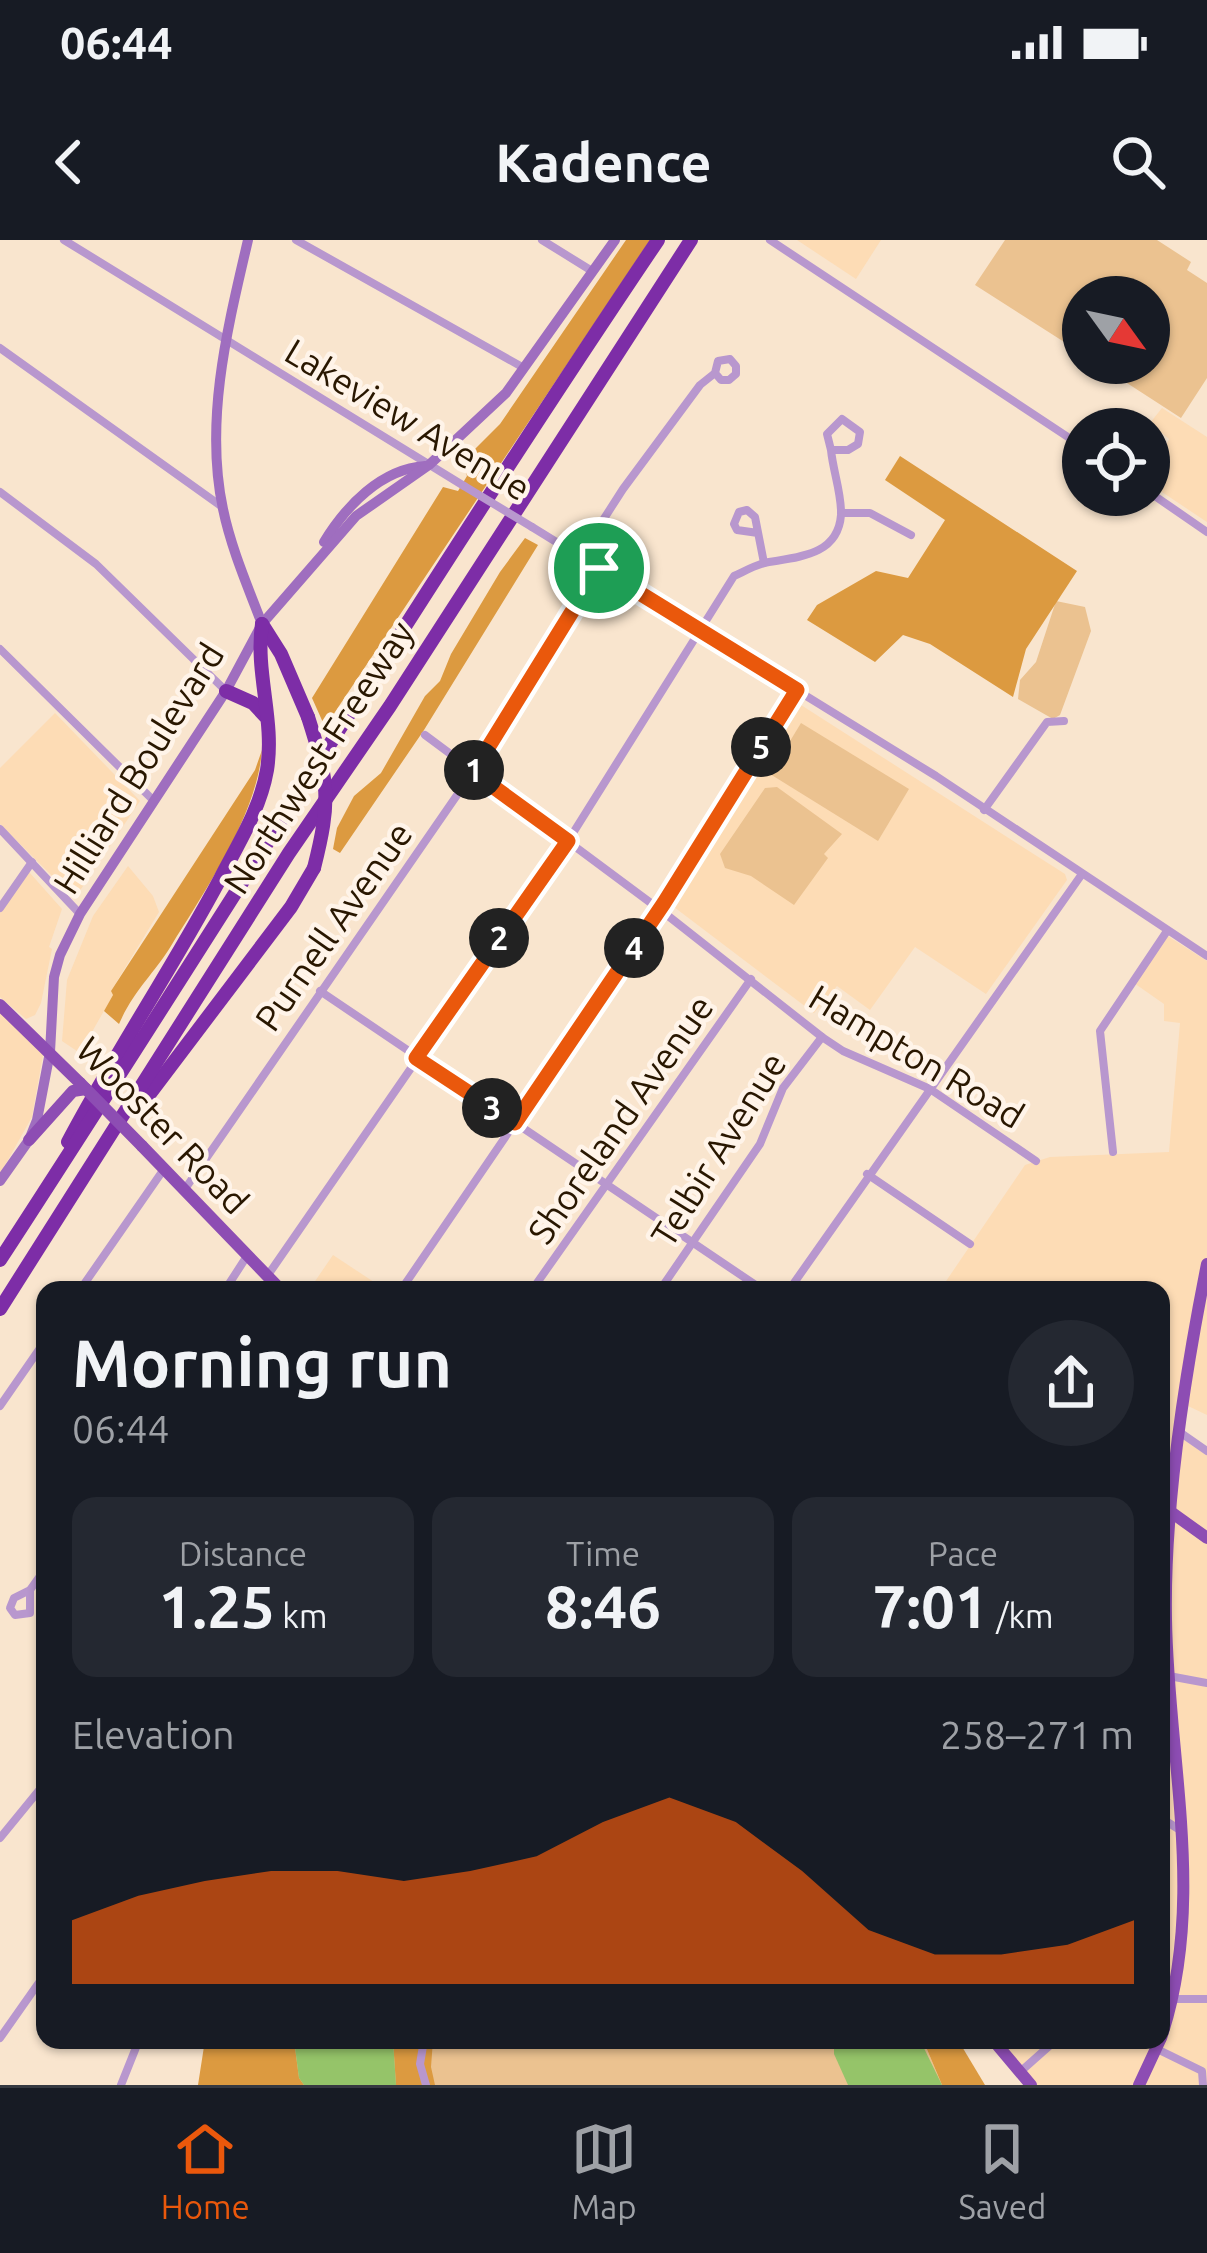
<!DOCTYPE html>
<html lang="en">
<head>
<meta charset="utf-8">
<style>
  body { margin:0; font-family:Ubuntu,sans-serif; background:#242831; color:#f1f3f6; height:100vh; display:flex; flex-direction:column; font-size:45px; white-space:nowrap }
  * { box-sizing:border-box; margin:0 }
  p { font-size:39px; color:#9ea1a6 }
  .icon { flex:none; width:66px; height:66px; fill:none; stroke:currentColor; stroke-width:2; stroke-linecap:round; stroke-linejoin:round }
  .map { position:relative; flex:1; overflow:hidden }
  .side { position:absolute; left:36px; top:1041px; width:1134px; height:768px; display:flex; flex-direction:column; background:#171b24; border-radius:24px; box-shadow:0 3px 9px #0004 }
  .side>* { flex:none }
  .needle { width:78px; rotate:123deg }
  .fabs { position:absolute; left:1062px; top:36px; display:grid; gap:24px }
  .fabs a { display:grid; place-items:center; width:108px; height:108px; border-radius:50%; background:#171b24; box-shadow:0 3px 9px #0004; font-size:60px }
  .pin { position:absolute; display:grid; place-items:center; width:102px; height:102px; color:#fff; margin:-51px; border:6px solid #fff; border-radius:50%; box-shadow:0 3px 12px #0007 }
  .km { position:absolute; width:60px; height:60px; margin:-30px; border-radius:50%; background:#222; color:#fff; font-size:33px; line-height:60px; text-align:center }
  .round { display:grid; place-items:center; flex:none; width:126px; height:126px; border-radius:63px; background:#242831 }
  .headline { display:flex; align-items:center; justify-content:space-between; height:204px; padding:0 36px }
  h1 { font-size:66px; font-weight:700; line-height:90px }
  .figures { display:grid; grid-template-columns:repeat(3,1fr); gap:18px; height:204px; padding:12px 36px }
  .figures div { display:grid; align-content:center; border-radius:24px; background:#242831; text-align:center }
  .figures b { font-size:60px; font-weight:700 }
  .figures small { font-size:33px; font-weight:400 }
  .figures p { font-size:33px }
  .chart { height:336px; padding:24px 36px }
  .chart p { display:flex; justify-content:space-between }
  .chart svg { width:100%; height:216px; margin-top:12px; fill:#ea580c; opacity:.7 }
  .status { display:flex; justify-content:space-between; align-items:center; height:84px; padding:0 60px; background:#171b24; direction:ltr }
  .status svg { height:33px; fill:currentColor }
  header { display:flex; justify-content:space-between; align-items:center; height:156px; padding:0 36px; background:#171b24; font-size:54px; font-weight:700 }
  .tabs { display:flex; justify-content:space-around; align-items:center; height:168px; border-top:3px solid #363941; background:#171b24; font-size:33px; color:#9ea1a6 }
  .tabs a { display:grid; justify-items:center; gap:6px }
  .tabs .selected { color:#ea580c }
  .map>svg:first-child { display:block }
  .built { fill:#fddcb5 }
  .green { fill:#ebc290 }
  .forest { fill:#dc9a40 }
  .water { fill:#95c469 }
  .lines { fill:none; stroke-linecap:round; stroke-linejoin:round }
  .minor { stroke:#b897ce; stroke-width:8 }
  .secondary { stroke:#9f6ebf; stroke-width:10 }
  .primary { stroke:#8d4db3; stroke-width:12 }
  .motorway { stroke:#7d2da7; stroke-width:14 }
  .minor-bridge { stroke:#b897ce; stroke-width:8 }
  .primary-bridge { stroke:#8d4db3; stroke-width:12 }
  .motorway-bridge { stroke:#7d2da7; stroke-width:14 }
  .route-casing { stroke:#fff; stroke-width:24 }
  .route { stroke:#ea580c; stroke-width:15 }
  .labels { text-anchor:middle; dominant-baseline:central; stroke-width:9; stroke-linejoin:round; paint-order:stroke }
  .street-label { font-size:36px; fill:#291700; stroke:#fff4e9 }
</style>
</head>
<body>
<div class="status"><b>06:44</b><svg viewBox="0 0 49 12"><path d="M0 12V9h3v3zM5 12V6h3v6zM10 12V3h3v9zM15 12V0h3v12zM26 1h20v11H26zM47 4h2v5h-2z"/></svg></div>
<header><svg class="icon" aria-label="back" viewBox="0 0 24 24"><path d="M15 5l-7 7 7 7"/></svg>Kadence<svg class="icon" aria-label="search" viewBox="0 0 24 24"><circle cx="10" cy="10" r="6"/><path d="M15 15l6 6"/></svg></header>
<div class="map">
<svg width="1207" height="1845" viewBox="0 0 1207 1845">
  <rect width="100%" height="100%" fill="#f9e5ce"/>
  <g class="built">
    <path d="M 797,0 L 881,0 L 856,39 Z"/>
    <path d="M 1162,168 L 1207,197 L 1207,282 L 1150,244 L 1169,199 L 1150,183 Z"/>
    <path d="M 801,465 L 1065,634 L 1067,640 L 986,754 L 915,707 L 870,770 L 837,746 L 814,773 L 674,667 Z"/>
    <path d="M 55,473 L 140,561 L 77,655 L 66,650 L 0,584 L 0,528 Z"/>
    <path d="M 128,626 L 153,656 L 159,672 L 111,751 L 113,755 L 80,813 L 62,801 L 67,740 L 93,676 Z"/>
    <path d="M 29,632 L 62,669 L 49,707 L 52,709 L 41,763 L 35,775 L 26,779 L 0,757 L 0,673 Z"/>
    <path d="M 1163,693 L 1207,721 L 1207,1175 L 1188,1166 L 1183,1198 L 1207,1215 L 1207,1845 L 1037,1845 L 999,1800 L 1161,1800 L 1161,1050 L 940,1050 L 1025,925 L 1050,917 L 1169,912 L 1180,783 L 1164,781 L 1164,764 L 1131,741 Z"/>
    <path d="M 0,772 L 43,815 L 32,877 L 0,934 Z"/>
    <path d="M 333,1015 L 386,1050 L 309,1050 Z"/>
  </g>
  <g class="green">
    <path d="M 1005,0 L 1157,0 L 1191,22 L 1187,30 L 1207,43 L 1207,138 L 1181,178 L 1096,123 L 1149,123 L 1149,57 L 1083,57 L 1083,114 L 975,45 Z"/>
    <path d="M 1056,361 L 1085,367 L 1091,391 L 1060,475 L 1053,479 L 1018,459 L 1020,440 L 1036,422 Z"/>
    <path d="M 801,483 L 909,549 L 878,601 L 770,534 Z"/>
    <path d="M 777,547 L 842,594 L 824,614 L 828,618 L 794,665 L 751,636 L 725,628 L 720,614 L 765,548 Z"/>
    <path d="M 221,1800 L 923,1800 L 942,1845 L 216,1845 Z"/>
  </g>
  <g class="forest">
    <path d="M 626,0 L 650,0 L 325,487 L 312,458 L 443,247 L 458,251 L 467,236 L 462,222 L 500,184 Z"/>
    <path d="M 900,216 L 1077,331 L 1026,409 L 1013,457 L 930,404 L 903,395 L 875,422 L 807,380 L 817,365 L 876,331 L 908,338 L 945,280 L 885,240 Z"/>
    <path d="M 525,298 L 538,305 L 424,490 L 340,613 L 333,609 L 337,588 L 354,556 L 381,533 L 425,456 L 440,441 L 451,414 L 500,332 Z"/>
    <path d="M 262,510 C 257,575 205,651 171,706 C 153,735 134,750 119,784 L 104,771 L 113,755 L 111,751 L 255,530 Z"/>
    <path d="M 205,1800 L 294,1800 L 299,1838 L 304,1845 L 198,1845 Z"/>
    <path d="M 393,1800 L 433,1800 L 431,1827 L 435,1845 L 396,1845 Z"/>
    <path d="M 923,1800 L 958,1800 L 985,1845 L 942,1845 Z"/>
  </g>
  <g class="water">
    <path d="M 294,1800 L 393,1800 L 396,1845 L 304,1845 L 299,1838 Z"/>
    <path d="M 834,1800 L 920,1800 L 942,1845 L 848,1845 L 834,1814 Z"/>
  </g>
  <g class="lines">
    <g class="minor">
      <path d="M 64,0 L 464,246"/>
      <path d="M 296,0 L 524,128"/>
      <path d="M 542,0 L 592,31"/>
      <path d="M 770,0 L 1083,207"/>
      <path d="M 0,108 L 221,266"/>
      <path d="M 0,252 L 96,324 L 225,450"/>
      <path d="M 1149,252 L 1207,292"/>
      <path d="M 841,273 L 870,273 L 911,295"/>
      <path d="M 532,287 L 936,536 L 1207,716"/>
      <path d="M 758,293 L 737,290 L 734,284 L 739,272 L 747,270 L 755,277 L 764,323"/>
      <path d="M 580,316 L 623,249 L 700,145 L 715,133 L 718,121 L 730,119 L 736,126 L 736,134 L 729,140 L 721,140 L 715,133"/>
      <path d="M 0,409 L 154,561"/>
      <path d="M 425,495 L 667,675 L 822,797 L 843,811 L 930,849 L 1036,921"/>
      <path d="M 984,570 L 1047,482 L 1064,481"/>
      <path d="M 0,589 L 80,674"/>
      <path d="M 0,668 L 32,622"/>
      <path d="M 320,751 L 763,1050"/>
      <path d="M 1113,912 L 1100,791 L 1167,691"/>
      <path d="M 867,934 L 970,1004"/>
      <path d="M 185,949 L 473,532 L 599,328"/>
      <path d="M 268,1035 L 568,601 L 734,336 C 745,331 757,324 769,322 C 799,317 838,315 841,275 C 842,255 833,231 831,210 L 848,210 L 858,204 L 860,192 L 842,179 L 827,194 L 831,210"/>
      <path d="M 80,1050 L 164,929"/>
      <path d="M 225,1050 L 247,1016"/>
      <path d="M 401,1050 L 660,670 L 796,450"/>
      <path d="M 532,1050 L 751,739"/>
      <path d="M 660,1050 L 760,904 L 783,848 L 822,797"/>
      <path d="M 789,1050 L 1082,634"/>
      <path d="M 0,1166 L 45,1101"/>
      <path d="M 1181,1193 L 1207,1211"/>
      <path d="M 30,1350 L 30,1373 L 15,1375 L 10,1368 L 14,1358 L 30,1350 L 45,1329"/>
      <path d="M 1169,1436 L 1207,1443"/>
      <path d="M 1161,1578 L 1180,1590"/>
      <path d="M 0,1598 L 45,1543"/>
      <path d="M 1161,1759 L 1207,1759"/>
      <path d="M 0,1798 L 45,1734"/>
      <path d="M 424,1800 L 420,1824 L 426,1845"/>
      <path d="M 1157,1809 L 1202,1831 L 1203,1845"/>
      <path d="M 1020,1832 L 1056,1800"/>
      <path d="M 121,1845 L 139,1800"/>
    </g>
    <g class="secondary">
      <path d="M 248,0 C 228,86 204,180 223,269 C 231,308 248,347 262,384"/>
      <path d="M 324,302 C 346,266 381,229 425,226"/>
      <path d="M 0,941 L 29,900 L 37,880 L 50,812 L 54,737 L 60,715 L 80,674 L 226,451 L 262,384 L 356,276 L 429,225 L 506,153 L 615,0"/>
    </g>
    <g class="primary">
      <path d="M 0,765 L 80,843"/>
      <path d="M 29,900 L 73,851 L 86,849"/>
      <path d="M 142,906 L 281,1050"/>
      <path d="M 1171,1272 L 1207,1298"/>
      <path d="M 1161,1798 C 1207,1661 1168,1519 1166,1379 C 1164,1267 1185,1134 1207,1024"/>
      <path d="M 993,1800 L 1031,1845"/>
      <path d="M 1139,1845 L 1160,1800"/>
    </g>
    <g class="motorway">
      <path d="M 262,384 L 281,414 L 308,477"/>
      <path d="M 226,451 L 253,463 L 265,476"/>
      <path d="M 139,868 L 291,667 L 314,628"/>
      <path d="M 68,902 C 115,813 172,729 220,639 C 238,604 260,570 267,530 C 275,480 255,433 262,384"/>
      <path d="M 0,1020 C 221,681 432,335 658,0"/>
      <path d="M 0,1069 L 289,613 L 390,466 L 691,0"/>
    </g>
    <path class="minor-bridge" d="M 464,246 L 532,287"/>
    <path class="primary-bridge" d="M 80,843 L 142,906"/>
    <path class="motorway-bridge" d="M 308,477 C 329,542 331,561 314,628"/>
  </g>
  <g class="lines">
    <g class="route-casing">
      <path id="route" d="M 599,328 L 797,450 L 664,663 L 515,883 L 416,818 L 568,601 L 473,532 Z"/>
    </g>
    <use href="#route" class="route"/>
  </g>
  <g class="labels">
    <g class="street-label">
      <text transform="translate(408 179) rotate(31)">Lakeview Avenue</text>
      <text transform="translate(318 517) rotate(-57)">Northwest Freeway</text>
      <text transform="translate(138 528) rotate(-58)">Hilliard Boulevard</text>
      <text transform="translate(333 686) rotate(-55)">Purnell Avenue</text>
      <text transform="translate(917 816) rotate(31)">Hampton Road</text>
      <text transform="translate(620 879) rotate(-55)">Shoreland Avenue</text>
      <text transform="translate(163 885) rotate(46)">Wooster Road</text>
      <text transform="translate(718 909) rotate(-58)">Telbir Avenue</text>
    </g>
  </g>
</svg>
<div class="fabs">
<a><svg class="needle" viewBox="-14 -14 28 28"><path d="M0-13l5 13h-10z" fill="#e53935"/><path d="M0 13l5-13h-10z" fill="#9ea1a6"/></svg></a>
<a><svg class="icon" aria-label="locate" viewBox="0 0 24 24"><circle cx="12" cy="12" r="6"/><path d="M12 2v4M12 18v4M2 12h4M18 12h4"/></svg></a>
</div>
<div class="pin" style="left:599px;top:328px;background:#1e9e55"><svg class="icon" aria-label="arrive" viewBox="0 0 24 24"><path d="M6 21V4h12l-3 4 3 4H6"/></svg></div>
<b class="km" style="left:474px;top:530px">1</b>
<b class="km" style="left:499px;top:698px">2</b>
<b class="km" style="left:492px;top:868px">3</b>
<b class="km" style="left:634px;top:708px">4</b>
<b class="km" style="left:761px;top:507px">5</b>
<section class="side">
<div class="headline"><div><h1>Morning run</h1><p>06:44</p></div><a class="round"><svg class="icon" aria-label="share" viewBox="0 0 24 24"><path d="M12 15V3M7 8l5-5 5 5M5 13v7h14v-7"/></svg></a></div>
<div class="figures">
<div><p>Distance</p><b>1.25<small> km</small></b></div>
<div><p>Time</p><b>8:46</b></div>
<div><p>Pace</p><b>7:01<small> /km</small></b></div>
</div>
<div class="chart"><p><span>Elevation</span>258–271 m</p>
<svg viewBox="0 0 160 44" preserveAspectRatio="none"><path d="M0 44V31L10 26L20 23L30 21L40 21L50 23L60 21L70 18L80 11L90 6L100 11L110 21L120 33L130 38L140 38L150 36L160 31V44z"/></svg>
</div>
</section>
</div>
<nav class="tabs">
<a class="selected"><svg class="icon" aria-label="home" viewBox="0 0 24 24"><path d="M3 11l9-7 9 7M6 9v11h12V9"/></svg>Home</a>
<a><svg class="icon" aria-label="map" viewBox="0 0 24 24"><path d="M3 6l6-2 6 2 6-2v14l-6 2-6-2-6 2zM9 4v14M15 6v14"/></svg>Map</a>
<a><svg class="icon" aria-label="saved" viewBox="0 0 24 24"><path d="M7 4h10v16l-5-4-5 4z"/></svg>Saved</a>
</nav>
</body>
</html>
